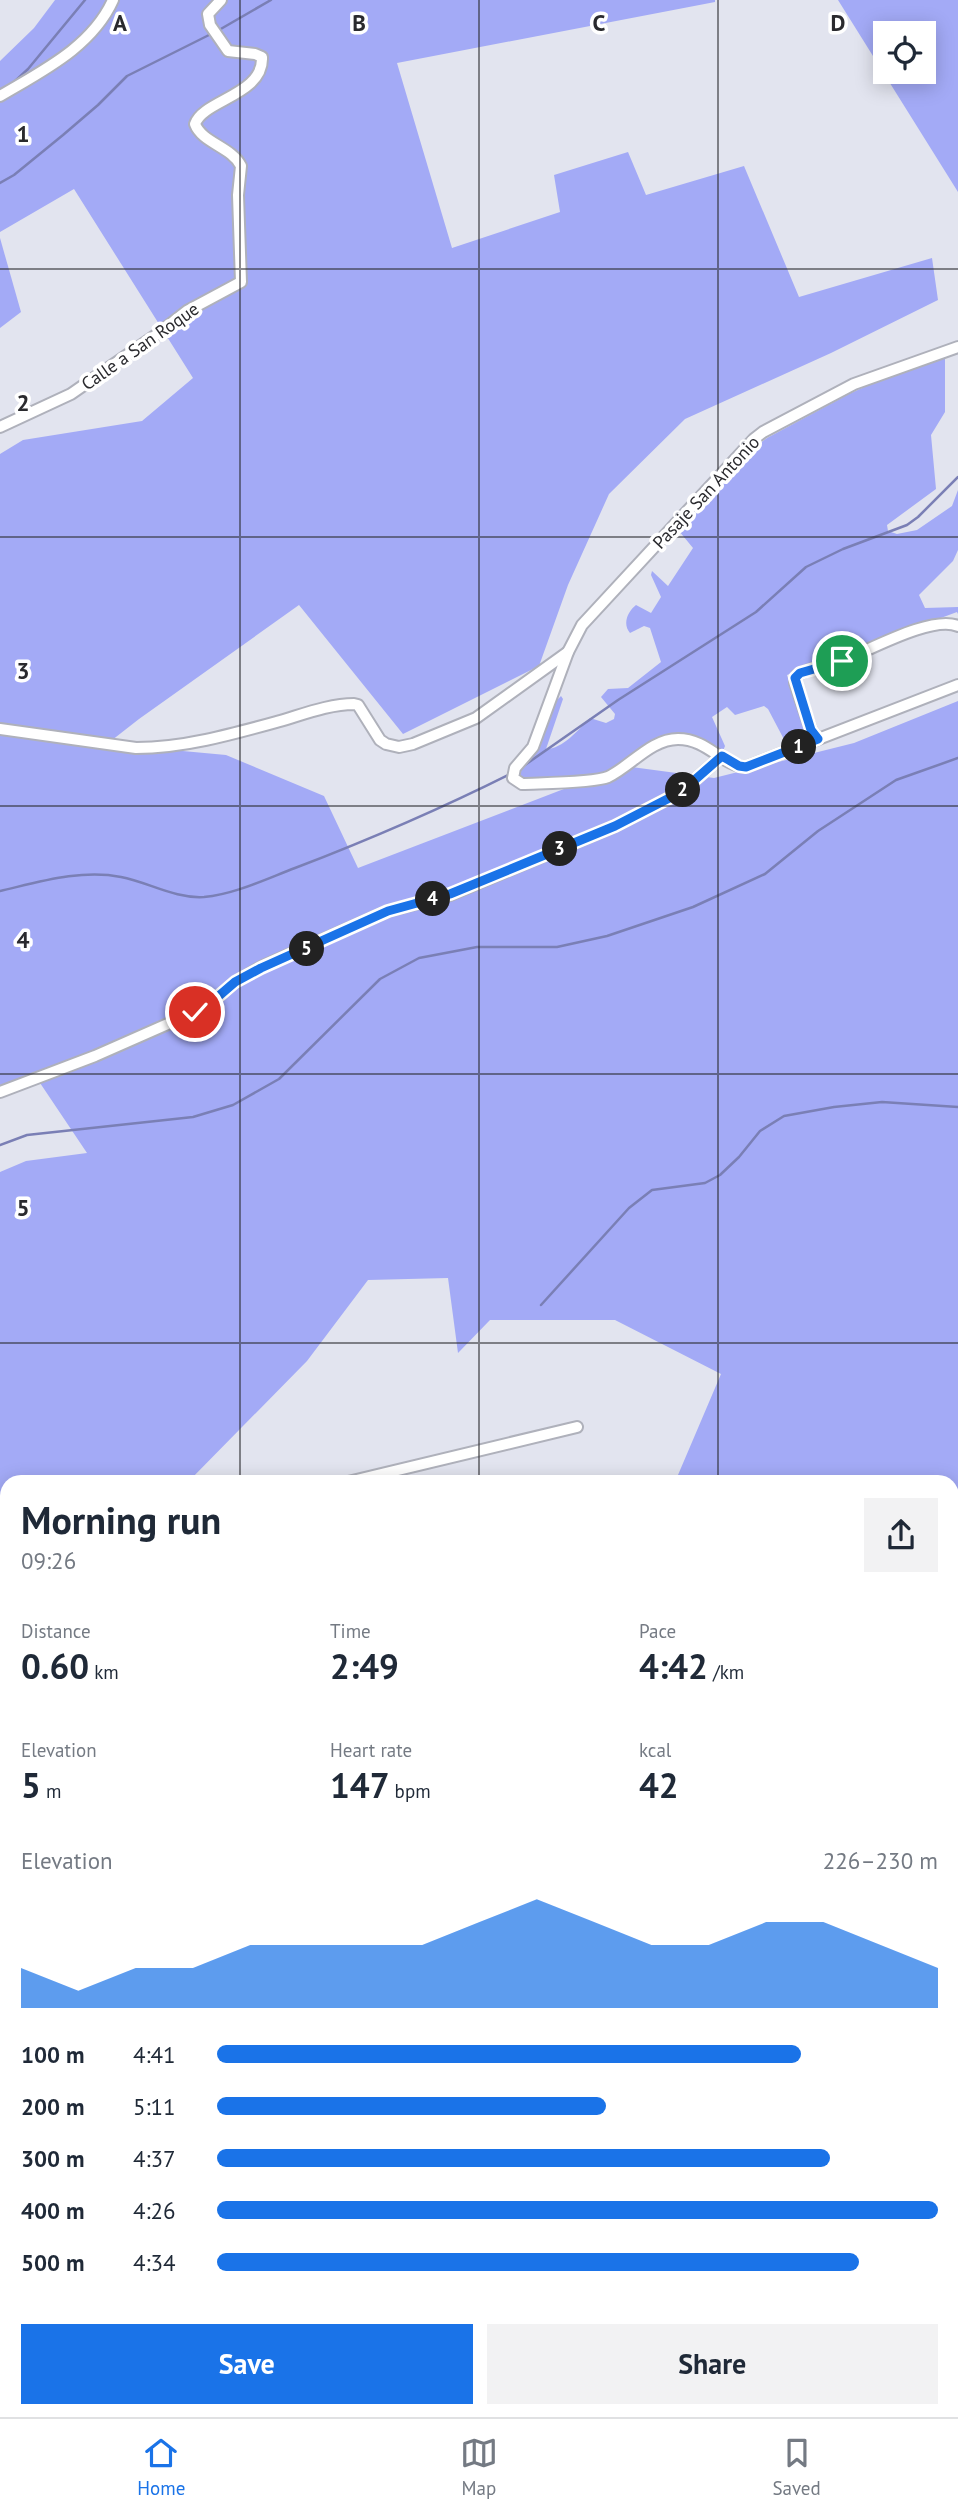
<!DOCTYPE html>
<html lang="en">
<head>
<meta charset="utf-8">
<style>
  body { margin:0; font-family:"PT Sans",sans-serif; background:#f2f2f3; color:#1f2937; height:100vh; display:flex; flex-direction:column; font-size:26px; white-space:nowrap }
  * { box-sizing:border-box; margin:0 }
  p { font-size:23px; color:#747a83 }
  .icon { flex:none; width:38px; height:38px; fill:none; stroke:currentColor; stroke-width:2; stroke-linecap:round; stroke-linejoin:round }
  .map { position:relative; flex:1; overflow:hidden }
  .sheet { position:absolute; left:0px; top:1475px; width:959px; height:943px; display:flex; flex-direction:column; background:#fff; border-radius:21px 21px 0 0; box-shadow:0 4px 18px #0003 }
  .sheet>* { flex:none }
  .controls { position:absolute; left:873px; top:21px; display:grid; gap:14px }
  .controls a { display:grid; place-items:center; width:63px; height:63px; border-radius:0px; background:#fff; box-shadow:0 4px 18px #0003; font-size:35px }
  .pin { position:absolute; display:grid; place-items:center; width:60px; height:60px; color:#fff; margin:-30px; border:4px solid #fff; border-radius:50%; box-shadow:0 2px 7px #0007 }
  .km { position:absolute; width:35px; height:35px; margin:-18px; border-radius:50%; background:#222; color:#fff; font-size:19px; line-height:35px; text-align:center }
  .round { display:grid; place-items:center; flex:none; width:74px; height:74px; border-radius:0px; background:#f2f2f3 }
  .summary { display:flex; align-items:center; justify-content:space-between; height:119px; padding:0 21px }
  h1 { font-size:38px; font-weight:600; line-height:52px }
  .figures { display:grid; grid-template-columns:repeat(3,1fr); gap:10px; height:119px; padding:7px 21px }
  .figures div { display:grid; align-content:center }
  .figures b { font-size:35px; font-weight:600 }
  .figures small { font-size:19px; font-weight:400 }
  .figures p { font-size:19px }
  .chart { height:196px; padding:14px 21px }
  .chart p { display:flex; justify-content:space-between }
  .chart svg { width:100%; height:126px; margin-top:7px; fill:#1a73e8; opacity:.7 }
  .button { display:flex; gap:14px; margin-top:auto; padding:14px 21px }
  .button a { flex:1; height:80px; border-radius:0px; background:#1a73e8; color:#fff; font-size:28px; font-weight:600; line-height:80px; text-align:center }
  .button a+a { background:#f2f2f3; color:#1f2937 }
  ul { padding:0 21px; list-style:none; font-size:23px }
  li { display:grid; grid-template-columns:112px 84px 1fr; align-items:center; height:52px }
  li i { height:18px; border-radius:9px; background:#1a73e8 }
  .tabs { display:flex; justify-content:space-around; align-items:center; height:98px; border-top:2px solid #e0e1e3; background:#fff; font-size:19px; color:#747a83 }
  .tabs a { display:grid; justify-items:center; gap:4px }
  .tabs .on { color:#1a73e8 }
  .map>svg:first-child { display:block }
  .forest { fill:#a3aaf6; fill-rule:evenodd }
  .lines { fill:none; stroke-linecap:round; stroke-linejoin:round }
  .stream { stroke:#7a7fb5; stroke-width:2.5 }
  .street-casing { stroke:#afb1bb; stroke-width:14 }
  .highway-casing { stroke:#afb1bb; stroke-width:23 }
  .street { stroke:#fff; stroke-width:10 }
  .highway { stroke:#fff; stroke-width:19 }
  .route-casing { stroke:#fff; stroke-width:14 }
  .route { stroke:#1a73e8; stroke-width:9 }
  .grid { fill:none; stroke:#2a2a2e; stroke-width:2; stroke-opacity:0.55 }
  .labels { text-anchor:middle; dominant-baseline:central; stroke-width:7; stroke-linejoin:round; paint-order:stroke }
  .street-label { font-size:18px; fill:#2a2a2e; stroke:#fff }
  .grid-label { font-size:23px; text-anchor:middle; font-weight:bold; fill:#2a2a2e; stroke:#fff; stroke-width:7; stroke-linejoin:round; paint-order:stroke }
</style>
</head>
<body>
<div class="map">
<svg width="958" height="2417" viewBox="0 0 958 2417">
  <rect width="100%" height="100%" fill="#e2e4ef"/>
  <g class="forest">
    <path d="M 55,0 L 715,0 L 715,2 L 397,63 L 452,248 L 560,212 L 554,175 L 628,152 L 646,195 L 744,166 L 799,297 L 932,258 L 938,300 L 831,353 L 685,419 L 609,494 L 568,585 L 539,666 L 403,734 L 299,605 L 139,719 L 107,744 L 226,755 L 324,796 L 358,868 L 595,777 L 526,781 L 519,778 L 519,770 C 538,749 547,726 557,700 L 561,696 L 563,699 L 546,749 C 563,749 578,730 590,718 L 606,723 L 614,719 L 615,714 L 601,697 L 608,689 L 628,688 L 661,662 L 650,628 L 644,626 L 630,633 C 622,624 628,611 636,605 L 651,613 L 661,597 L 651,575 L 652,571 L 668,586 L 693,548 L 679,531 L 759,444 L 767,438 L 849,394 L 945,350 L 945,412 L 931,435 L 936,489 L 887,525 L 888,531 L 897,534 L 917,530 L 952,506 L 958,490 L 958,550 L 953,561 L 919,595 L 925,608 L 958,607 L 958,614 L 957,612 L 787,675 L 807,739 L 788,747 L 768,709 L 764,706 L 735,715 L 727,707 L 712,717 L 725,746 L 723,751 C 713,748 704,740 693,736 C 669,726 643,753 624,766 L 714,778 L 854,743 L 958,701 L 958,1532 L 952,1544 L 952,1482 L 675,1482 L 721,1374 L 615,1320 L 490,1320 L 458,1353 L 448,1278 L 368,1280 L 307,1361 L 188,1482 L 7,1482 L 7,1617 L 0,1620 L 0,1172 L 26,1161 L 87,1153 L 34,1074 L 0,1091 L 0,454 L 23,440 L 142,421 L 193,378 L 74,189 L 0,232 L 0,61 L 34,28 Z"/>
    <path d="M 838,0 L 958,0 L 958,192 ZM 886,33 L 924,33 L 924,72 L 886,72 Z"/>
    <path d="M 0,238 L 21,312 L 0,328 Z"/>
    <path d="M 958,1776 L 958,1843 L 952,1842 L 952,1777 Z"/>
  </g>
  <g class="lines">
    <g class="stream">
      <path d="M 219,30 L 271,0"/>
      <path d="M 12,84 L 28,69 L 85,0"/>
      <path d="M 0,183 L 14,175 L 63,135 L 98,105 L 127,76 L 213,33"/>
      <path d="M 522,767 L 618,700 L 756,612 L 806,567 L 843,549 L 907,525 L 918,517 L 958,477"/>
      <path d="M 0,891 C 39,882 81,869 121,877 C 148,882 175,899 204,897 C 235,894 266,879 295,868 C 368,840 440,809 510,774"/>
      <path d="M 0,1145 L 27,1135 L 193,1117 L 233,1105 L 279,1079 L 380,979 L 419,958 L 477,947 L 557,947 L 607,936 L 693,907 L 765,874 L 818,831 L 896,780 L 958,758"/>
      <path d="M 541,1305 L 629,1208 L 652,1190 L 705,1183 L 720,1175 L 739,1157 L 760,1131 L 784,1116 L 834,1107 L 882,1102 L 958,1107"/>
      <path d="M 952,1546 L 958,1535"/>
      <path d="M 952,1829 L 958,1830"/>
    </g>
    <g class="street-casing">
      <g id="street">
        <path d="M 0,96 C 42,71 92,47 113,0"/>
        <path d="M 958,347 L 854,384 L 763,432 L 754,439 L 582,625 L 568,652 L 533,747 L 515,768 L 513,778 L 522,784 C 541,783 593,783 608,777 C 631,766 651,739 678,739 C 708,739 722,766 746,767 L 958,685"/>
        <path d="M 0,427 L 71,394 L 159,333 L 187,311 L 241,282 L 238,195 L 241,166 C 232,147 202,143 195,124 C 203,100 264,95 262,57 L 255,54 L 228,51 L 210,25 L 208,14 L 221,0"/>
        <path d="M 0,729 L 136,748 C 184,748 233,734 280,721 C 304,714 330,704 354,704 L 358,705 L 380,740 L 386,744 L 399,747 L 413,744 L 476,718 L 568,652"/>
        <path d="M 818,739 L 811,730 L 795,683 L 797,675 C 811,667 829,666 844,660 C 870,650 932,615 958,626"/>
        <path d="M 0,1092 L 95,1056 L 195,1012 L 206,1007 L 235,982 L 261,967 L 388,911 L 450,895 L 615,826 L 681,792 L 722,756"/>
        <path d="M 348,1482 L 577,1427"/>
        <path d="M 0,1620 L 7,1617"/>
        <path d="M 0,2057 L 7,2064"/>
        <path d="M 952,2101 L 958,2086"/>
        <path d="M 226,2412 L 238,2417"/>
        <path d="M 445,2412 L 450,2414 L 533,2414"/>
        <path d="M 702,2412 L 710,2417"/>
        <path d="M 758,2417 L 758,2412"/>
      </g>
    </g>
    <g class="highway-casing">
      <g id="highway">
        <path d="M 952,1989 L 958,1973"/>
        <path d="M 952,2024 L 958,2009"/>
        <path d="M 889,2412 L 894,2417"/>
      </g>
    </g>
    <use href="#street" class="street"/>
    <use href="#highway" class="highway"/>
  </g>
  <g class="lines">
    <g class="route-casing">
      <path id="route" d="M 195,1012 L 206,1007 L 235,982 L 261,968 L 388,911 L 450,894 L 615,826 L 681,792 L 722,756 L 739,766 L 746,767 L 818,739 L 811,730 L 795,678 L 800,673 L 842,661"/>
    </g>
    <use href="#route" class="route"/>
  </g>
  <path class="grid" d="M 240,0 L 240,1482M 479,0 L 479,1482M 718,0 L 718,1482M 0,269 L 958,269M 0,537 L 958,537M 0,806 L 958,806M 0,1074 L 958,1074M 0,1343 L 958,1343M 0,1611 L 7,1611M 952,1611 L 958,1611M 0,1880 L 7,1880M 952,1880 L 958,1880M 0,2148 L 7,2148M 952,2148 L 958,2148M 240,2412 L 240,2417M 479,2412 L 479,2417M 718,2412 L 718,2417"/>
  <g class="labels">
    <g class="street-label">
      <text transform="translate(140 346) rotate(-35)">Calle a San Roque</text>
      <text transform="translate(706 492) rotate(-47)">Pasaje San Antonio</text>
    </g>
  </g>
  <g class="grid-label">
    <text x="120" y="31">A</text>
    <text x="359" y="31">B</text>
    <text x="599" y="31">C</text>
    <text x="838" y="31">D</text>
    <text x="23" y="142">1</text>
    <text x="23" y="411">2</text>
    <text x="23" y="679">3</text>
    <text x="23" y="948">4</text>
    <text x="23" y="1216">5</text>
  </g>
</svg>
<div class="controls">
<a><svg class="icon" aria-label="locate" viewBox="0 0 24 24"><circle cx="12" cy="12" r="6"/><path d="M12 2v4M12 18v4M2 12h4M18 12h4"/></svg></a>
</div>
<div class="pin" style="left:842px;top:661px;background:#1e9e55"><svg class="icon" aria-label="arrive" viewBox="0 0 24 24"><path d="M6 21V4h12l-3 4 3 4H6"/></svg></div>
<div class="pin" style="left:195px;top:1012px;background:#d93025"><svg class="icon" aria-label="check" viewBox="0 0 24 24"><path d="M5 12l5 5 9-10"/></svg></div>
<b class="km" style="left:799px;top:747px">1</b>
<b class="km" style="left:683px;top:790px">2</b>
<b class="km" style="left:560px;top:849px">3</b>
<b class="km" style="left:433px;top:899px">4</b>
<b class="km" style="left:307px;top:949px">5</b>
<section class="sheet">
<div class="summary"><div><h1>Morning run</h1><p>09:26</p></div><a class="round"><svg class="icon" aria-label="share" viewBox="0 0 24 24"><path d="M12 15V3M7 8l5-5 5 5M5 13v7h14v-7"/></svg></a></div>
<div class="figures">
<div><p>Distance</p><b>0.60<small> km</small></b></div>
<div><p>Time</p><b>2:49</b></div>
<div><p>Pace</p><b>4:42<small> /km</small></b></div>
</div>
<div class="figures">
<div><p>Elevation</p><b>5<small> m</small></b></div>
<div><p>Heart rate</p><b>147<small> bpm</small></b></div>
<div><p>kcal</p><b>42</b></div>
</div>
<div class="chart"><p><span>Elevation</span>226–230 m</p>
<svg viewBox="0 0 160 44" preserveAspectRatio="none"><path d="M0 44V30L10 38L20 30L30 30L40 22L50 22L60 22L70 22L80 14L90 6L100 14L110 22L120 22L130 14L140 14L150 22L160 30V44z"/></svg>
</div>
<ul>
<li><b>100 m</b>4:41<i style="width:81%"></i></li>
<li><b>200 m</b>5:11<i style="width:54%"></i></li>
<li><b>300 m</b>4:37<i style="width:85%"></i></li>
<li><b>400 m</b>4:26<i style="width:100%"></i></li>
<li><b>500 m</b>4:34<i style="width:89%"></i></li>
</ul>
<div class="button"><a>Save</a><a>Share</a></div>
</section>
</div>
<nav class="tabs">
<a class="on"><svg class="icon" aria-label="home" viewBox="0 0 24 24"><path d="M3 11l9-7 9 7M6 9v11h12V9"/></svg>Home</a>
<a><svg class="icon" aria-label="map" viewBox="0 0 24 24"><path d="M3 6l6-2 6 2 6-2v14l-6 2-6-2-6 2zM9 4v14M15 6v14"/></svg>Map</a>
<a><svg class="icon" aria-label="saved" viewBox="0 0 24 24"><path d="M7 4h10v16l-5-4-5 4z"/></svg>Saved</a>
</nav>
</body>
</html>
